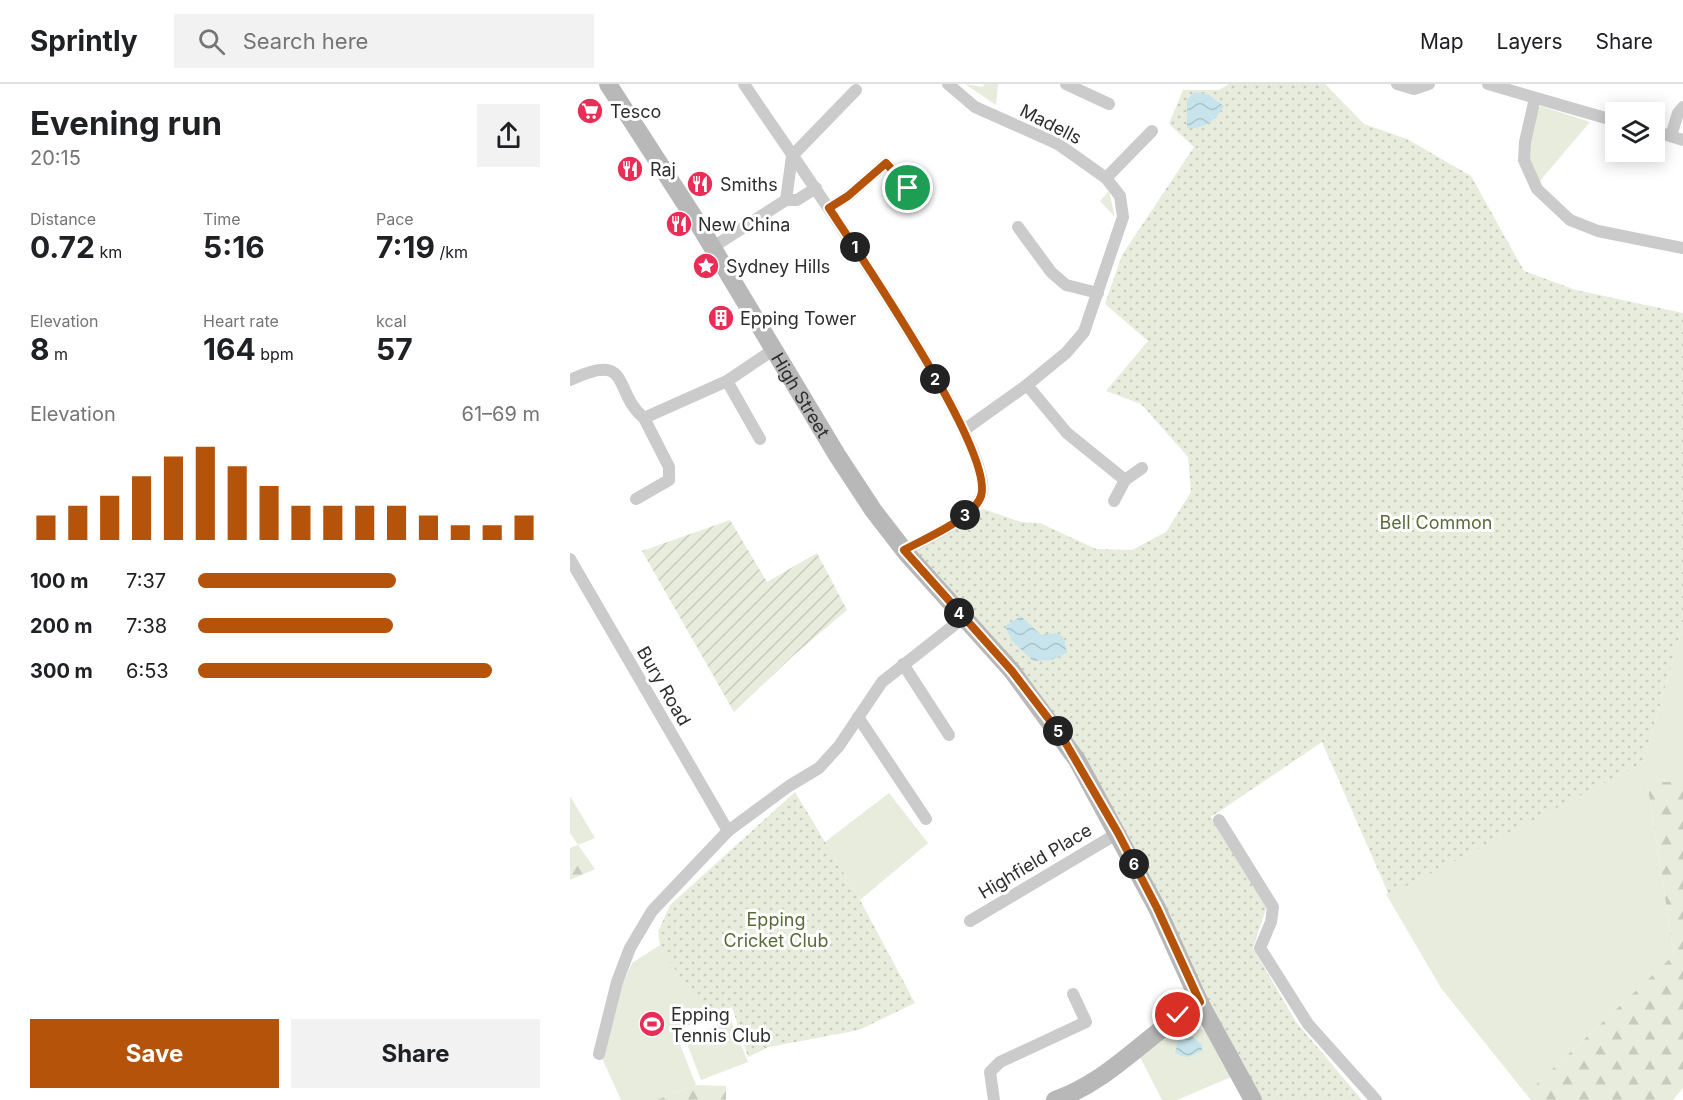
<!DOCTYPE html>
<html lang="en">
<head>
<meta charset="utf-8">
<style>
  body { margin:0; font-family:Inter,sans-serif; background:#f2f2f2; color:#202124; height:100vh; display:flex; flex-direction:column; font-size:22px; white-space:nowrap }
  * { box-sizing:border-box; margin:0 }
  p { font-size:20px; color:#757577 }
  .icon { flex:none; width:33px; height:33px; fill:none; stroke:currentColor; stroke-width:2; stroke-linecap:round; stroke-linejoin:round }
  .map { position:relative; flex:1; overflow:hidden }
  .details { display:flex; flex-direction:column; background:#fff; width:570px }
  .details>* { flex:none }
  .controls { position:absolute; left:1035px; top:18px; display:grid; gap:12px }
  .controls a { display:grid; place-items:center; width:60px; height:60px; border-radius:0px; background:#fff; box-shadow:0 3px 15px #0003; font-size:30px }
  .pin { position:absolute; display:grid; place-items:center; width:51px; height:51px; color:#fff; margin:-26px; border:3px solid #fff; border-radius:50%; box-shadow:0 2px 6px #0007 }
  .km { position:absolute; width:30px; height:30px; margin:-15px; border-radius:50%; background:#222; color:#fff; font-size:16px; line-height:30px; text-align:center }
  .round { display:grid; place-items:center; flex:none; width:63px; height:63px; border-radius:0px; background:#f2f2f2 }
  .summary { display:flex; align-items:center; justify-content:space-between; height:102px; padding:0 30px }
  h1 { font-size:33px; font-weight:700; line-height:45px }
  .metrics { display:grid; grid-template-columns:repeat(3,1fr); gap:9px; height:102px; padding:6px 30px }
  .metrics div { display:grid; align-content:center }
  .metrics b { font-size:30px; font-weight:700 }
  .metrics small { font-size:16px; font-weight:400 }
  .metrics p { font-size:16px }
  .chart { height:168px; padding:12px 30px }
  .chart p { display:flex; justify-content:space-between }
  .chart svg { width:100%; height:108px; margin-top:6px; stroke:#b45309; stroke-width:6 }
  .action { display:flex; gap:12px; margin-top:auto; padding:12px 30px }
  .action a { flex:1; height:69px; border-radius:0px; background:#b45309; color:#fff; font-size:24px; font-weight:700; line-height:69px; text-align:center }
  .action a+a { background:#f2f2f2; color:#202124 }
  ul { padding:0 30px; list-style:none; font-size:20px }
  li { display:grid; grid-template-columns:96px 72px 1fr; align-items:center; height:45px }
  li i { height:15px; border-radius:8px; background:#b45309 }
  header { display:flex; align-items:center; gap:36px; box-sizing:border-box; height:84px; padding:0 30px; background:#fff; border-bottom:2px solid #e0e0e0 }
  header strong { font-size:28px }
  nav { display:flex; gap:33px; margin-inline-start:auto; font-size:21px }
  .search { width:420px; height:54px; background:#f2f2f2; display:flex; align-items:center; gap:15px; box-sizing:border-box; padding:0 21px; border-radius:0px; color:#757577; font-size:22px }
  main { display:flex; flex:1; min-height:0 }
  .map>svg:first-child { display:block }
  .grass { fill:#e7ecdc }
  .forest { fill:url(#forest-firs) }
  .park { fill:url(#park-dots) }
  .garden { fill:url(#garden-furrows) }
  .water { fill:url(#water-waves) }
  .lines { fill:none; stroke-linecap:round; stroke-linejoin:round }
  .street { stroke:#cbcbcb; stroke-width:12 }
  .secondary { stroke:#b8b8b8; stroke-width:18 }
  .route-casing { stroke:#fff; stroke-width:12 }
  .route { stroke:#b45309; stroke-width:8 }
  .labels { text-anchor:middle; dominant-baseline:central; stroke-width:6; stroke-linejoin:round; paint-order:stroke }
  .poi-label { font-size:18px; fill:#2e2e2e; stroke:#fff; text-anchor:start }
  .street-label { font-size:18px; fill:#2e2e2e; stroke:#fff }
  .park-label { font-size:18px; fill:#596b3b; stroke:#fff }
</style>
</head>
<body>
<header>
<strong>Sprintly</strong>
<div class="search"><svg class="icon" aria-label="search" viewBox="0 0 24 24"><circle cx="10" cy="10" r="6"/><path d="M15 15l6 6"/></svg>Search here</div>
<nav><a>Map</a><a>Layers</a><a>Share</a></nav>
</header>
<main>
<section class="details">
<div class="summary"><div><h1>Evening run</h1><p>20:15</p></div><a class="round"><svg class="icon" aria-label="share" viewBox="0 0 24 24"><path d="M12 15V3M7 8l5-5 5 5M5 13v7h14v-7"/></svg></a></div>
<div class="metrics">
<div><p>Distance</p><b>0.72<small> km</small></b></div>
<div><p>Time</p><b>5:16</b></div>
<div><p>Pace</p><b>7:19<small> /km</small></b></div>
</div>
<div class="metrics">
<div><p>Elevation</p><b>8<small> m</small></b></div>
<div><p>Heart rate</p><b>164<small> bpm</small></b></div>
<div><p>kcal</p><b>57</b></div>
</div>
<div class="chart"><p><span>Elevation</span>61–69 m</p>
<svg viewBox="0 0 160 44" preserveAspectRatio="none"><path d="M5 44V34M15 44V30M25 44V26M35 44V18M45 44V10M55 44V6M65 44V14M75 44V22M85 44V30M95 44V30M105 44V30M115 44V30M125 44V34M135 44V38M145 44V38M155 44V34"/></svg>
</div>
<ul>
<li><b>100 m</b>7:37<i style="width:58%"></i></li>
<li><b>200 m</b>7:38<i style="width:57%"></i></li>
<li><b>300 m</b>6:53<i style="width:86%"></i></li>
</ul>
<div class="action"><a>Save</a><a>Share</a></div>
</section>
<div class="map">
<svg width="1113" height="1016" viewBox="0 0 1113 1016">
  <defs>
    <pattern id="forest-firs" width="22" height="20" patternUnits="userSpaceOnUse" patternTransform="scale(1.5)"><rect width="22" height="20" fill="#e7ecdc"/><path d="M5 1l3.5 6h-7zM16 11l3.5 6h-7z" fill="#c6cbbd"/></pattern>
    <pattern id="park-dots" width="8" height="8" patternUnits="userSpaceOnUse" patternTransform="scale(1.5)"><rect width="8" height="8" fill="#e7ecdc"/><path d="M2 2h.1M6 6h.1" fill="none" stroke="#c6cbbd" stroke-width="1.8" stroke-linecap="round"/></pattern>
    <pattern id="garden-furrows" width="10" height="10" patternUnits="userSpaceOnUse" patternTransform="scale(1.5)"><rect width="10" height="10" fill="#e7ecdc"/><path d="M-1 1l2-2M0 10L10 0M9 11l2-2" fill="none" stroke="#c6cbbd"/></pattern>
    <pattern id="water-waves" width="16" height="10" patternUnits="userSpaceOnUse" patternTransform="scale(1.5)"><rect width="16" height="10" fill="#c7e4ec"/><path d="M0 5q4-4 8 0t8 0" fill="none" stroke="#abc4cb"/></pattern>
  </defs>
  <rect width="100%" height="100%" fill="#fff"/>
  <g class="grass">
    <path d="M 395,0 L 413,3 L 414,0 L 428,0 L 426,21 Z"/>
    <path d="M 971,22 L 1020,38 L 969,98 C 950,71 959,54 967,25 Z"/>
    <path d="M 539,107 L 545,133 L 530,117 Z"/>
    <path d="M 1113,542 L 1113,698 L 1077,698 L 1104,871 L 956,1010 L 871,904 L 816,810 L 1073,679 Z"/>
    <path d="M 319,709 L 358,759 L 290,816 L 255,758 Z"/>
    <path d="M 0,712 L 25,754 L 8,761 L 0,749 Z"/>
    <path d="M 90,861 L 140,932 L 105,948 L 126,1001 L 86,1016 L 51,1016 L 32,974 L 52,901 L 62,879 Z"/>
    <path d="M 161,936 L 178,978 L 131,996 L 115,954 Z"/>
    <path d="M 623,936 L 627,944 L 635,946 L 661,993 L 607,1016 L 592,1016 L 569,971 L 613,937 Z"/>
  </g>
  <g class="forest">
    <path d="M 1077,698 L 1113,698 L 1113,1004 L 1103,1016 L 961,1016 L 956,1010 L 1104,871 Z"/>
    <path d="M 8,761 L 25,785 L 0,796 L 0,764 Z"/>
    <path d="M 126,1001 L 156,1002 L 156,1016 L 86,1016 Z"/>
  </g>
  <g class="park">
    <path d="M 659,0 L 755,0 L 794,40 L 837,55 L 901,92 L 954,187 L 1006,206 L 1113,229 L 1113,542 L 1073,679 L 819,811 L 752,658 L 641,733 L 698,819 L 683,864 L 726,938 L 792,1016 L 686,1016 L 511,670 L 343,467 L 413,425 L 451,438 L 470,439 L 526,465 L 562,466 L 596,448 L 621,408 L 618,373 L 571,320 L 536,307 L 578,257 L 535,220 L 552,171 L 624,63 L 599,40 L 613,6 L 649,6 Z"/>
    <path d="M 225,708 L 290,816 L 345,919 L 289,946 L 199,963 L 178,973 L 162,923 L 140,932 L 98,876 L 90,861 L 88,848 L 100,821 Z"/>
  </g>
  <path class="garden" d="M 160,436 L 197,498 L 247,469 L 277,526 L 224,571 L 164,628 L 72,467 Z"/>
  <g class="water">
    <path d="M 625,8 L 639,11 L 654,22 C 644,37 636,45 617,44 L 617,16 Z"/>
    <path d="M 451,532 L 471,551 L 486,549 L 494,554 L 497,569 L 481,576 L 463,577 L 442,557 L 435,542 Z"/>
    <path d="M 620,950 L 632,961 L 632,967 C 620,972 618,976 605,969 L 608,955 Z"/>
  </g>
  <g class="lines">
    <g class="street">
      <path d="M 174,0 C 215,62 424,353 412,409 C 407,433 355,455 334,467"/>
      <path d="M 378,0 L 405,23 L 488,60 L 536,94 L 550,112 L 553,133 L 514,248 L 496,269 L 457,301 L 394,346"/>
      <path d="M 496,0 L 539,20"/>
      <path d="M 827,0 L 844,5 L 859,0"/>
      <path d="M 918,0 L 1046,37"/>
      <path d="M 965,14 L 955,58 L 954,76 L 967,105 L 1000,136 L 1028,147 L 1113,164"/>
      <path d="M 1084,47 L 1113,56"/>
      <path d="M 1101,52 L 1108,29 L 1113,23"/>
      <path d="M 536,94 L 582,47"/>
      <path d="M 216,116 L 222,72 L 286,6"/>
      <path d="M 259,124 L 278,112 L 316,79 L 338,104"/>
      <path d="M 448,143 L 481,188 L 496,201 L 528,209"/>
      <path d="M 143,163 L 216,116 L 227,116 L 246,104"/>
      <path d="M 0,296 C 63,266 42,308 74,334 L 157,297 L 203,266"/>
      <path d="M 157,297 L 190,355"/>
      <path d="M 457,301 L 497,349 L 555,396"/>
      <path d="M 66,415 L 99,396 L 99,383 L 74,334"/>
      <path d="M 544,417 L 555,396 L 572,384"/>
      <path d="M 0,475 L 158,747"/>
      <path d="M 333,580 L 379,651"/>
      <path d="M 288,633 L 356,735"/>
      <path d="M 649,736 L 703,823 L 701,838 L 690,864 L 738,940 L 806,1016"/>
      <path d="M 400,837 L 548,749"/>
      <path d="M 29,970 L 47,898 L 60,864 L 82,827 L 158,747 L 219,702 L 249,684 L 269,662 L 312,598 L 393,534"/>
      <path d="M 424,1016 L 420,988 L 430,978 L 516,938 L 503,910"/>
    </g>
    <g class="secondary">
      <path id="s1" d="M 38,0 L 129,141 L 267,371 L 303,426 L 337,470 L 442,587 L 507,676 L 587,824 L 630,919 L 683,1016"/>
      <path d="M 485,1016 C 543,996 578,948 630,919"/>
    </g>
  </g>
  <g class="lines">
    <g class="route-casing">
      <path id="route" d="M 338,104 L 316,79 L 278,112 L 259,124 C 288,169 425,368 411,412 C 404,434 354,455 334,466 L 442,587 L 491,651 L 548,749 L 587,824 L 630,918 L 608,931"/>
    </g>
    <use href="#route" class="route"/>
  </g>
  <defs>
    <g id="supermarket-disc" transform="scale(1.35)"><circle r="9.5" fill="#e92d57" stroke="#fff"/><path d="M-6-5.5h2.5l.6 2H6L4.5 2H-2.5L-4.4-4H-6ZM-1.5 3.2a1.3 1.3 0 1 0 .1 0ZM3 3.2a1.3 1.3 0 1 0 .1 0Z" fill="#fff"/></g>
    <g id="restaurant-disc" transform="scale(1.35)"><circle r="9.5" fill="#e92d57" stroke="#fff"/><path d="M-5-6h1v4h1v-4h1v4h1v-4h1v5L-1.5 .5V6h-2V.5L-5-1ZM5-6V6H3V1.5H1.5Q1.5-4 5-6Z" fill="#fff"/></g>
    <g id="sight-disc" transform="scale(1.35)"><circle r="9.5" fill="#e92d57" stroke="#fff"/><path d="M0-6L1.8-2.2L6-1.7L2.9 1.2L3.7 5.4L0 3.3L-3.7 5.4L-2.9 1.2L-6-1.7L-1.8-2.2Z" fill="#fff"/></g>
    <g id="building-disc" transform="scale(1.35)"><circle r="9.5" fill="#e92d57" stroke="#fff"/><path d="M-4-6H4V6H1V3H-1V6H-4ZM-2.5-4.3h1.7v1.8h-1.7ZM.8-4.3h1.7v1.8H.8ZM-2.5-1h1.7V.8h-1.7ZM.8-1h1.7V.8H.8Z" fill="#fff"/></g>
    <g id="stadium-disc" transform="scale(1.35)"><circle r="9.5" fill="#e92d57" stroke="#fff"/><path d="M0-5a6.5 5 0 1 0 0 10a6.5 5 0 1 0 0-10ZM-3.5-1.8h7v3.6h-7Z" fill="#fff"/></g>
  </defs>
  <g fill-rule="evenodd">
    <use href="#supermarket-disc" x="20" y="27"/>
    <use href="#restaurant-disc" x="60" y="85"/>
    <use href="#restaurant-disc" x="130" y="100"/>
    <use href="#restaurant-disc" x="109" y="140"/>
    <use href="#sight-disc" x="136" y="182"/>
    <use href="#building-disc" x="151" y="234"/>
    <use href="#stadium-disc" x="82" y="940"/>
  </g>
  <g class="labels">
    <g class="poi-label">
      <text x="40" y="27">Tesco</text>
      <text x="80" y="85">Raj</text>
      <text x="150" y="100">Smiths</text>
      <text x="128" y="140">New China</text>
      <text x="156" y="182">Sydney Hills</text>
      <text x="170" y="234">Epping Tower</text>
      <text x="101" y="930">Epping<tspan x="101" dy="21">Tennis Club</tspan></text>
    </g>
    <g class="street-label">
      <text transform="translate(481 40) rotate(27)">Madells</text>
      <text stroke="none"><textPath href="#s1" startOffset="366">High Street</textPath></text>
      <text transform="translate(94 602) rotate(60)">Bury Road</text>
      <text transform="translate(465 777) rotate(-31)">Highfield Place</text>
    </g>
    <g class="park-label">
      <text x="866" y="438">Bell Common</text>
      <text x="206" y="835">Epping<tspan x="206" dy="21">Cricket Club</tspan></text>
    </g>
  </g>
</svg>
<div class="controls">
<a><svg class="icon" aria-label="layers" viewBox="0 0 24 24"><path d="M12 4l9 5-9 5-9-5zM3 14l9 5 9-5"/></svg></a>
</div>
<div class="pin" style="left:338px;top:104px;background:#1e9e55"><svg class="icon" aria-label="arrive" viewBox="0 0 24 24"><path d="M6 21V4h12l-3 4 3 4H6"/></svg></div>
<div class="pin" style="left:608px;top:931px;background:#d93025"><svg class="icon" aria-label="check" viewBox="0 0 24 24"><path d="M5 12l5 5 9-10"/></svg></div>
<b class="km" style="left:285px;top:163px">1</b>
<b class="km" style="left:365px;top:295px">2</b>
<b class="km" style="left:395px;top:431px">3</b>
<b class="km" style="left:389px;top:529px">4</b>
<b class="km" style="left:488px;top:647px">5</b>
<b class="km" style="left:564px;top:780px">6</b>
</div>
</main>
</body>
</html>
